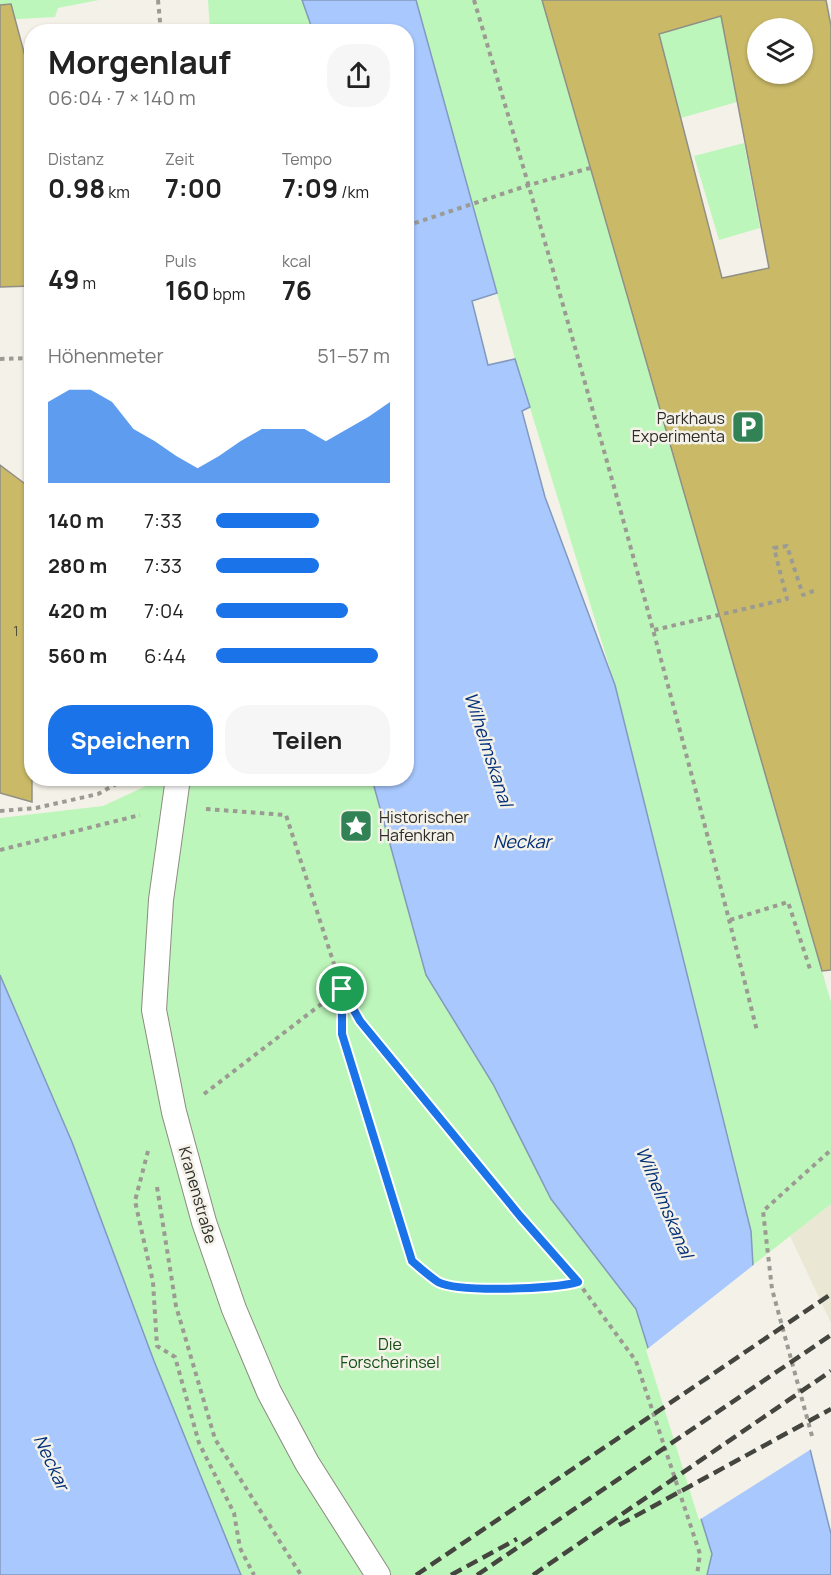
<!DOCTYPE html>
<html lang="de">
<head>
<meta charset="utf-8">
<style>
  body { margin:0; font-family:Manrope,sans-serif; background:#f6f6f6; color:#222; height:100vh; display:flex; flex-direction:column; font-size:22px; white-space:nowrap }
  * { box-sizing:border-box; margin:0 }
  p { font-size:20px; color:#767676 }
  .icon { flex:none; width:33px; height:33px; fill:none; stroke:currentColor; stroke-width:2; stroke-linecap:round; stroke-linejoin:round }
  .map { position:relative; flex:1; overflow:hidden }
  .sheet { position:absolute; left:24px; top:24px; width:390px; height:762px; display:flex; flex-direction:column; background:#fff; border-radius:24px; box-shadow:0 2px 4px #0004 }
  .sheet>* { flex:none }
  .buttons { position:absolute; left:747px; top:18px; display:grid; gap:12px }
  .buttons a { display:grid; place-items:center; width:66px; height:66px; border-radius:50%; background:#fff; box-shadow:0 2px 4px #0004; font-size:30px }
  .pin { position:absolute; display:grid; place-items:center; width:51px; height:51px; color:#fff; margin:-26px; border:3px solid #fff; border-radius:50%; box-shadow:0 2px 6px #0007 }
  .round { display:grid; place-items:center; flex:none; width:63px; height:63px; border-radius:24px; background:#f6f6f6 }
  .head { display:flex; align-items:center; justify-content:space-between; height:102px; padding:0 24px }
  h1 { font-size:33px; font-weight:700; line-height:45px }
  .figures { display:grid; grid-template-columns:repeat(3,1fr); gap:9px; height:102px; padding:6px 24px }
  .figures div { display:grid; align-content:center }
  .figures b { font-size:26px; font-weight:700 }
  .figures small { font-size:16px; font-weight:400 }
  .figures p { font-size:16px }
  .chart { height:168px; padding:12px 24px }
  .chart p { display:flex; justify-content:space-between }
  .chart svg { width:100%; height:108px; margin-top:6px; fill:#1a73e8; opacity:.7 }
  .cta { display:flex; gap:12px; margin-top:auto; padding:12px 24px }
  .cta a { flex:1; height:69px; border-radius:24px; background:#1a73e8; color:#fff; font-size:24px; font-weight:700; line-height:69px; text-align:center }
  .cta a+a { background:#f6f6f6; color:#222 }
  ul { padding:0 24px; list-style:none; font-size:20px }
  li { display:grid; grid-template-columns:96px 72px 1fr; align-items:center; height:45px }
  li i { height:15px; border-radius:8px; background:#1a73e8 }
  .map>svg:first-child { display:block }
  .built { fill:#eae7d5 }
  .green { fill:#bdf6ba }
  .water { fill:#a8c8fe; stroke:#8399be; stroke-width:1.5 }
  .pier { fill:#f4f2e8 }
  .building { fill:#caba68; stroke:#918f86; stroke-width:1.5; fill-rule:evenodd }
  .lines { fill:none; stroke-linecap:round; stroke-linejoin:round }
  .service-casing { stroke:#8c8a81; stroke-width:26 }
  .path { stroke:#9b9a93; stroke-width:4; stroke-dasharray:4.5 4.5; stroke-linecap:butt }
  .service { stroke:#fff; stroke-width:24 }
  .rail { stroke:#454540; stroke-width:4.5; stroke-dasharray:12 6; stroke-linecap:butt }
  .route-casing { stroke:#fff; stroke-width:12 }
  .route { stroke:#1a73e8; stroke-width:8 }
  .labels { text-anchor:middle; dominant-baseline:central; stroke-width:5; stroke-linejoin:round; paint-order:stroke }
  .number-label { font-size:14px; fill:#545038 }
  .poi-label { font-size:16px; fill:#2c2c28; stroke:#f4f2e8; text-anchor:end }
  .street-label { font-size:16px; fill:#2c2c28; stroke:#f4f2e8 }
  .park-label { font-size:16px; fill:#134f14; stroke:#f4f2e8 }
  .water-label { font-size:18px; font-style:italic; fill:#022f79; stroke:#f4f2e8 }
</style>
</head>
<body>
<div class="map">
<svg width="831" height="1575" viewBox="0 0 831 1575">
  <rect width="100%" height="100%" fill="#f4f2e8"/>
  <path class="built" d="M 831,1204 L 831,1323 L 790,1236 Z"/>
  <g class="green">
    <path d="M 0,0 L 99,0 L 58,8 L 55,17 L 0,20 Z"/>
    <path d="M 208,0 L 302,0 L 313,31 L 210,31 Z"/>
    <path d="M 416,0 L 542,0 L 831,1002 L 831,1204 L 753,1265 L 751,1231 L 615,685 L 515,359 Z"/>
    <path d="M 721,16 L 737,102 L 681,118 L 659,34 Z"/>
    <path d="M 744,143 L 760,228 L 719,240 L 694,156 Z"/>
    <path d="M 161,779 L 372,779 L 426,975 L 493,1084 L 551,1199 L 636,1309 L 712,1554 L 707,1575 L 241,1575 L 239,1572 L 154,1361 L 72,1142 L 0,975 L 0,818 L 103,806 Z"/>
  </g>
  <g class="water">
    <path d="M 302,0 L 416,0 L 497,293 L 472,301 L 488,365 L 515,359 L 530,407 L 522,411 L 545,497 L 615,685 L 751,1231 L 753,1265 L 810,1449 L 831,1534 L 831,1575 L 707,1575 L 712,1554 L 636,1309 L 551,1199 L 493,1084 L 426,975 L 372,779 L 406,778 L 406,32 L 313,31 Z"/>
    <path d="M 0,975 L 72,1142 L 154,1361 L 241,1575 L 0,1575 Z"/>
  </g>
  <path class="pier" d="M 756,1263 L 813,1448 L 699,1520 L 646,1350 Z"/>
  <g class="building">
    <path d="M 542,0 L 826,0 L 831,26 L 831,970 L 822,971 ZM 721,16 L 769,268 L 722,278 L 659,34 ZM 758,28 L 802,28 L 802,74 L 758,74 Z"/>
    <path d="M 11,4 L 32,82 L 32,286 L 0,287 L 0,5 Z"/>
    <path d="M 0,465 L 32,489 L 32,802 L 0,793 Z"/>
  </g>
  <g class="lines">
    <g class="service-casing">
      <path id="service" d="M 178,778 L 161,900 L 154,1010 L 174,1112 L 204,1222 L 234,1309 L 269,1392 L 307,1463 L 378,1575"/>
    </g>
    <g class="path">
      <path d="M 158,0 L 161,32"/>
      <path d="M 474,0 C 576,342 671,685 757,1031"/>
      <path d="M 406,226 L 529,185 L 590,168"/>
      <path d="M 0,359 L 32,358"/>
      <path d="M 654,630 L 787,599 L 774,548 L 787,546 L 803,595 L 816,590"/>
      <path d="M 206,809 L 286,815 L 342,989 L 360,1021 L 520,1216 L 578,1282 L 636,1361 L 700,1554 L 697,1575"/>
      <path d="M 0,811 L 36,808 L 98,794 L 127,778"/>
      <path d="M 0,850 L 140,815"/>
      <path d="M 730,920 L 788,902 L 811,972"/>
      <path d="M 342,990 L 342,1034 L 412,1261 C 420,1268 429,1276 438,1282 C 459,1293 555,1289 578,1282"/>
      <path d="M 204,1094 L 341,989"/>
      <path d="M 148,1151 L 135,1201 L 153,1282 L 157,1346 L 175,1357 L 199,1443 L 234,1513 L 240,1548 L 254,1575"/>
      <path d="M 157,1187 L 176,1306 L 215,1439 L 301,1575"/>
      <path d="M 812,1436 L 772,1289 L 763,1211 L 831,1150"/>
    </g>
    <use href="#service" class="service"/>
    <g class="rail">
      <path d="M 619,1525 L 831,1409"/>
      <path d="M 416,1575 L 831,1294"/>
      <path d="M 451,1575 L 517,1539"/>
      <path d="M 477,1575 L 831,1335"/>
      <path d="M 533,1575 L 831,1371"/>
    </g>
  </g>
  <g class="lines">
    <g class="route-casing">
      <path id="route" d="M 342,989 L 360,1021 L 520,1216 L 578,1282 C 555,1289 459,1293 438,1282 C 429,1276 420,1268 412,1261 L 342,1034 Z"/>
    </g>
    <use href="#route" class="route"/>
  </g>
  <defs>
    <g id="parking-square" transform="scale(1.725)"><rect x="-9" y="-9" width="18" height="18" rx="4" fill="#318355" stroke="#f4f2e8"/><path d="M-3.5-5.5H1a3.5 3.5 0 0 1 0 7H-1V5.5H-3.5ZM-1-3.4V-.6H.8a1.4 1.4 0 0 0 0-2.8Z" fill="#fff"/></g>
    <g id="sight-square" transform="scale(1.725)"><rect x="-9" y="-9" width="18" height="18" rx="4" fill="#318355" stroke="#f4f2e8"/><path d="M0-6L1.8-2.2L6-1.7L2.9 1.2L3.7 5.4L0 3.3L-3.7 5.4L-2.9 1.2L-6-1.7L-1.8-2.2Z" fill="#fff"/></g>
  </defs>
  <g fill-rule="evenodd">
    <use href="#parking-square" x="748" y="427"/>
    <use href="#sight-square" x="356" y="826"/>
  </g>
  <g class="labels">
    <g class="number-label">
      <text x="16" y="630">1</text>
    </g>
    <g class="poi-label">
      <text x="725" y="418">Parkhaus<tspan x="725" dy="18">Experimenta</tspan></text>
      <text x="379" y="817" text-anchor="start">Historischer<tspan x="379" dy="18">Hafenkran</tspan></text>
    </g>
    <g class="street-label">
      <text transform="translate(198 1195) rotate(74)">Kranenstraße</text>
    </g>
    <g class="park-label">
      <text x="390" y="1344">Die<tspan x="390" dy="18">Forscherinsel</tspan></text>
    </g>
    <g class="water-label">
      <text transform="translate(489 749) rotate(72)">Wilhelmskanal</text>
      <text x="522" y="841">Neckar</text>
      <text transform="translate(665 1202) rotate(67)">Wilhelmskanal</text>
      <text transform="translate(52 1462) rotate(65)">Neckar</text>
    </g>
  </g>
</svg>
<div class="buttons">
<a><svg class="icon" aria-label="layers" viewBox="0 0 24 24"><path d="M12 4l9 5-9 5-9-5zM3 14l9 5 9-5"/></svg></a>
</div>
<div class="pin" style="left:342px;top:989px;background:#1e9e55"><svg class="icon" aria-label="arrive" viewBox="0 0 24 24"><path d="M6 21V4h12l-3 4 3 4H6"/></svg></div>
<section class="sheet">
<div class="head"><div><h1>Morgenlauf</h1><p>06:04 · 7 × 140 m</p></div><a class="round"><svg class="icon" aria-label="share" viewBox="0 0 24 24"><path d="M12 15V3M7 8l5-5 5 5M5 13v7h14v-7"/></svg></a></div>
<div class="figures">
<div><p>Distanz</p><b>0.98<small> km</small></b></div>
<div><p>Zeit</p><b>7:00</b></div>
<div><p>Tempo</p><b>7:09<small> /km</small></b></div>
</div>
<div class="figures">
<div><b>49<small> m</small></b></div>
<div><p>Puls</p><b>160<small> bpm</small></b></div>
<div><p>kcal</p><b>76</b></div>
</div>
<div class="chart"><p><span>Höhenmeter</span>51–57 m</p>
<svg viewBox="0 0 160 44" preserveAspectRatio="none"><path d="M0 44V11L10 6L20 6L30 11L40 22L50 27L60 33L70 38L80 33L90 27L100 22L110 22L120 22L130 27L140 22L150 17L160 11V44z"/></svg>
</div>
<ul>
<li><b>140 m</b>7:33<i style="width:59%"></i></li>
<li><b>280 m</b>7:33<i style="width:59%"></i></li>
<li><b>420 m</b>7:04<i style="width:76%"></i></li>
<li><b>560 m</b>6:44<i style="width:93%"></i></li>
</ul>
<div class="cta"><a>Speichern</a><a>Teilen</a></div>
</section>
</div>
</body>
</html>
